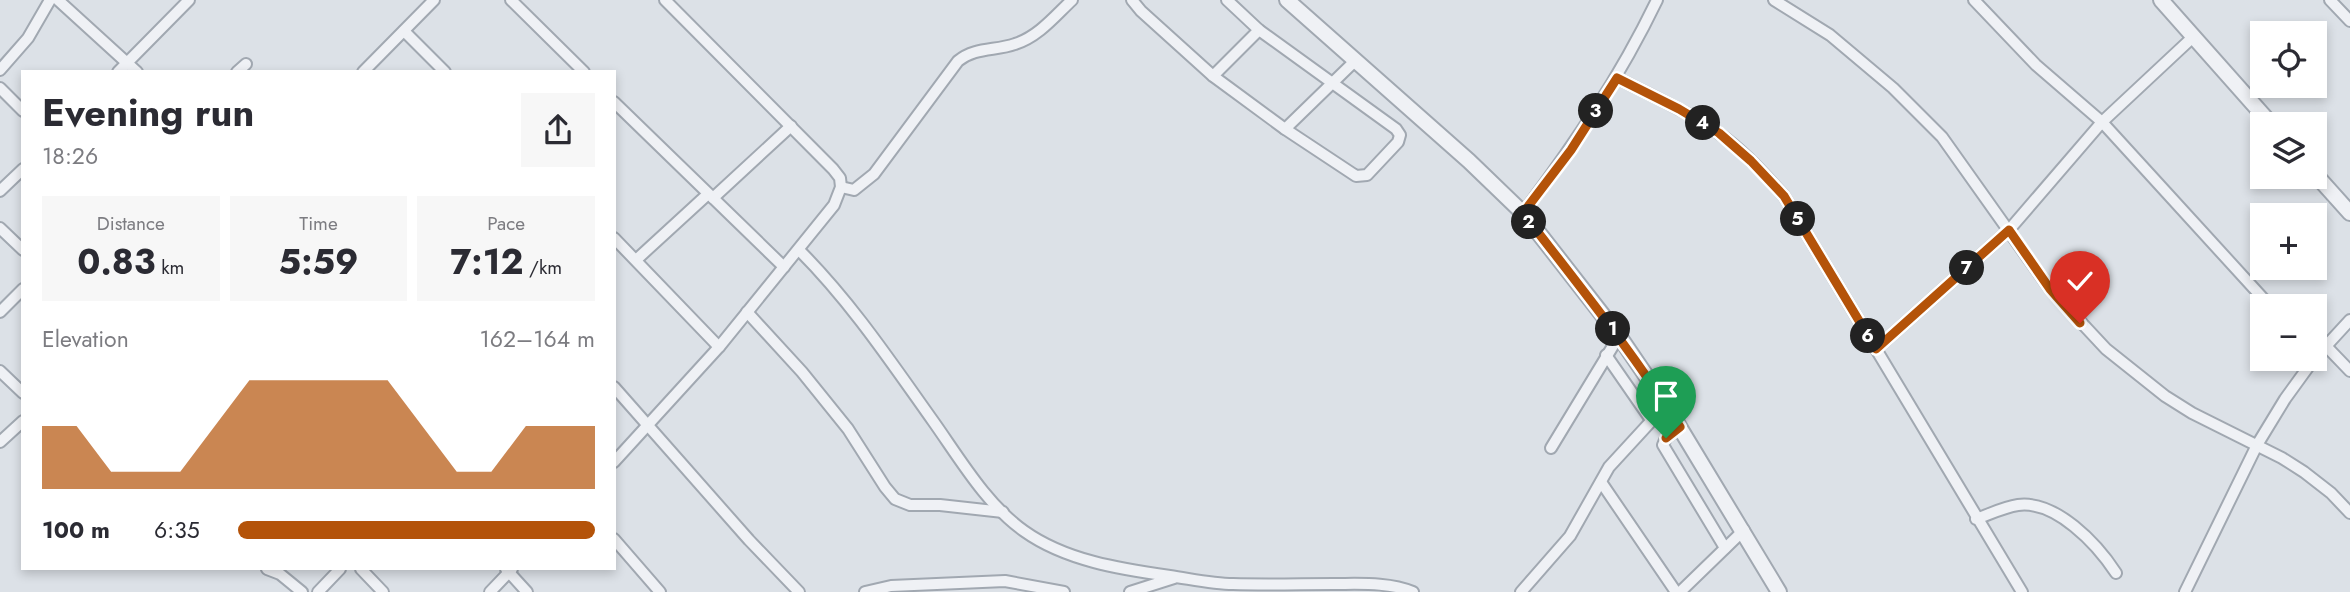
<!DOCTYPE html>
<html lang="en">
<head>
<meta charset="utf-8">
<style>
  body { margin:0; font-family:Jost,sans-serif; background:#f7f7f7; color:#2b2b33; height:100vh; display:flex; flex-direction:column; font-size:26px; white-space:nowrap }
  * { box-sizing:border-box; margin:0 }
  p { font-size:23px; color:#7c7c81 }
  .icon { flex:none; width:38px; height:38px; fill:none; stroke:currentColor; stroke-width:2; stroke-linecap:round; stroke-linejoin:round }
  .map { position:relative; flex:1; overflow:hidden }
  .drawer { position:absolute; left:21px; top:70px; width:595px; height:500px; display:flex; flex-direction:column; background:#fff; border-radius:0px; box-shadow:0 4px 10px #0003 }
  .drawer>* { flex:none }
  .buttons { position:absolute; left:2250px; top:21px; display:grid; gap:14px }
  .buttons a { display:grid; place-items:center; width:77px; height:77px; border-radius:0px; background:#fff; box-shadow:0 4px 10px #0003; font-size:35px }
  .pin { position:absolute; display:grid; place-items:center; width:60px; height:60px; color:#fff; margin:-72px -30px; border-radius:50% 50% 50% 0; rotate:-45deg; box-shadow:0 0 7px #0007 }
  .pin .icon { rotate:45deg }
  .km { position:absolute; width:35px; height:35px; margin:-18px; border-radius:50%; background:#222; color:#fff; font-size:19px; line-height:35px; text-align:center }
  .round { display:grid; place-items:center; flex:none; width:74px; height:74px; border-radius:0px; background:#f7f7f7 }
  .overview { display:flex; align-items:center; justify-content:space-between; height:119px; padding:0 21px }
  h1 { font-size:38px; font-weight:700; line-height:52px }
  .metrics { display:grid; grid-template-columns:repeat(3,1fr); gap:10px; height:119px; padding:7px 21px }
  .metrics div { display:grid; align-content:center; border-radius:0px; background:#f7f7f7; text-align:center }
  .metrics b { font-size:35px; font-weight:700 }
  .metrics small { font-size:19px; font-weight:400 }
  .metrics p { font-size:19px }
  .chart { height:196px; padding:14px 21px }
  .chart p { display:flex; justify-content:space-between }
  .chart svg { width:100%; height:126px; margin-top:7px; fill:#b45309; opacity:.7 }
  ul { padding:0 21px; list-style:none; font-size:23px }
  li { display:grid; grid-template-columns:112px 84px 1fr; align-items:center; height:52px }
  li i { height:18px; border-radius:9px; background:#b45309 }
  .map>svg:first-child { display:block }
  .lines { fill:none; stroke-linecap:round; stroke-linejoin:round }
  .minor-casing { stroke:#a1a8b1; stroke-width:14 }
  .tertiary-casing { stroke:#a1a8b1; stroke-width:18 }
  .minor { stroke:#eff1f5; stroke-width:10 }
  .tertiary { stroke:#eff1f5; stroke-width:14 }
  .route-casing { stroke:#fff; stroke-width:14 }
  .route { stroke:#b45309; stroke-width:9 }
</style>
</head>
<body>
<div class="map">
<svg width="2350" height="592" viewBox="0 0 2350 592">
  <rect width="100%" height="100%" fill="#dce1e7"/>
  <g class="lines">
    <g class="minor-casing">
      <g id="minor">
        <path d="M 58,0 L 137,72"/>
        <path d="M 511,0 L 584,72"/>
        <path d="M 1132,0 L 1141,11 L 1213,76 L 1285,129 L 1356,176 L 1367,175 L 1398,142 L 1400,135 L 1396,129 L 1259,30 L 1227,0"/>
        <path d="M 1774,0 L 1830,35 L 1893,88 L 1942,137 L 2050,289 L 2106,349 L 2165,396 L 2192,413 L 2282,458 L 2304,472 L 2331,493 L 2350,513"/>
        <path d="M 1974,0 L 2036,65 L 2102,122 L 2270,306"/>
        <path d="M 2330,0 L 2350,21"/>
        <path d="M 404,31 L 445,72"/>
        <path d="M 0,70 L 28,38 L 50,0"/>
        <path d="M 118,72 L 189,0"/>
        <path d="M 237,72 L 246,64"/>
        <path d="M 363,72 L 434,0"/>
        <path d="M 1213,76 L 1259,30"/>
        <path d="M 1617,78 C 1651,95 1686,111 1717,132 C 1743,150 1763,173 1784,196 L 2022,592"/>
        <path d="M 0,88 L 23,111"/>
        <path d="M 614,102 L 784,267"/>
        <path d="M 1285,129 L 1356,60"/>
        <path d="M 841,187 L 854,190 L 874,174 L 958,61 C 975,47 995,51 1015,44 C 1038,37 1055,16 1072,0"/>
        <path d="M 0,191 L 23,169"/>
        <path d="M 713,198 L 791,126"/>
        <path d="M 1523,213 C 1574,145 1620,77 1657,0"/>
        <path d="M 0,228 L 23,250"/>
        <path d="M 614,238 L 719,347"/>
        <path d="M 799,250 C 851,302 891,362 933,421 C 960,459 986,504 1024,531 C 1066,561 1121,569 1170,576 C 1191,579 1213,584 1233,584 C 1267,585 1301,584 1334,584 C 1360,584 1389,582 1413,592"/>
        <path d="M 636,260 L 708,194"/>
        <path d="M 0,312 L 23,289"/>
        <path d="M 747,312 L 802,372 L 848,429 L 885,487 L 895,499 L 910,505 L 940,505 L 1003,512"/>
        <path d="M 2325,345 L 2350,371"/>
        <path d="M 1876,349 L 2009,230 L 2102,122 L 2193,37"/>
        <path d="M 1606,355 L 1651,420"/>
        <path d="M 2315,358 L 2350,320"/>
        <path d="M 0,371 L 23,393"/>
        <path d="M 614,387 L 749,540 L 799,592"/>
        <path d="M 1680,427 L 1666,438 L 1663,445 L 1725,548"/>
        <path d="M 0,442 L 23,421"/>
        <path d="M 1551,448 L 1619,336"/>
        <path d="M 614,462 L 719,347 L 834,205 L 841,187 L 840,178 L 833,169 L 665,0"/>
        <path d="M 1601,482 L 1676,592"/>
        <path d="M 1976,519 C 1990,514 2004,507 2018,505 C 2056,500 2097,544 2116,573"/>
        <path d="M 614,539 L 660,592"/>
        <path d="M 267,569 L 280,574 L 302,592"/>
        <path d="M 361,569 L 383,592"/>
        <path d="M 506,569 L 527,592"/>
        <path d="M 318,592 L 340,569"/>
        <path d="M 490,592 L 512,569"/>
        <path d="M 865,592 L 891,586 L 1005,581 L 1064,592"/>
        <path d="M 1130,592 L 1174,578"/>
        <path d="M 1521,592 L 1570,536 L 1609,467 L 1666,405"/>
        <path d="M 1680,592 L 1744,530"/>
        <path d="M 2185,592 L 2257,445 L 2285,399 L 2314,359"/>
      </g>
    </g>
    <g class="tertiary-casing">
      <g id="tertiary">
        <path d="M 1287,0 L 1469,161 L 1523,213 L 1619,336 L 1666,405 L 1779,592"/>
        <path d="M 2161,0 L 2271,124"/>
        <path d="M 2315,174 L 2350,213"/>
      </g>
    </g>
    <use href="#minor" class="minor"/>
    <use href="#tertiary" class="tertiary"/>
  </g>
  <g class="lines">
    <g class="route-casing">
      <path id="route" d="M 1666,438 L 1680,427 C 1633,352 1577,283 1523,213 L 1571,150 L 1617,78 L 1679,109 L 1719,133 L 1751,161 L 1784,196 L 1876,349 L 2009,230 L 2050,289 L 2080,323"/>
    </g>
    <use href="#route" class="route"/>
  </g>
</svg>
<div class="buttons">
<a><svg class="icon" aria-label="locate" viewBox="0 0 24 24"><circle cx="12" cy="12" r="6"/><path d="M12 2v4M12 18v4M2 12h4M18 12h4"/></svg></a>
<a><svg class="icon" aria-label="layers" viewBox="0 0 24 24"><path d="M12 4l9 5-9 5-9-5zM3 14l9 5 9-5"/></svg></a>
<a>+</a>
<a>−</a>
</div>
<div class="pin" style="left:1666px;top:438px;background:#1e9e55"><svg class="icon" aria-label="arrive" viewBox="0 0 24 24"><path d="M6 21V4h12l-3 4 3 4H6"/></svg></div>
<div class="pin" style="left:2080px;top:323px;background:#d93025"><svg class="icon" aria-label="check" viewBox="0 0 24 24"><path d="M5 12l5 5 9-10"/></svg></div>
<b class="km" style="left:1613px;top:329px">1</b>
<b class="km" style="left:1529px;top:222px">2</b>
<b class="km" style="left:1596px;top:111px">3</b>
<b class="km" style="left:1703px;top:123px">4</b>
<b class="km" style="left:1798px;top:219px">5</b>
<b class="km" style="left:1868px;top:336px">6</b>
<b class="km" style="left:1967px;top:268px">7</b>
<section class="drawer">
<div class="overview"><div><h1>Evening run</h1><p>18:26</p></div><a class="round"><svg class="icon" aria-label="share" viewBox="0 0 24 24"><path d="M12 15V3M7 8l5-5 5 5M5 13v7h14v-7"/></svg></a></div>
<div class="metrics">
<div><p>Distance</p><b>0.83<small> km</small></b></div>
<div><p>Time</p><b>5:59</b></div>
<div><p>Pace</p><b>7:12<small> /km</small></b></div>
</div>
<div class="chart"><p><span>Elevation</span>162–164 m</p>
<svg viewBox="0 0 160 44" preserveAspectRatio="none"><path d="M0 44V22L10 22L20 38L30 38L40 38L50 22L60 6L70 6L80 6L90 6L100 6L110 22L120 38L130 38L140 22L150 22L160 22V44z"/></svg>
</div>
<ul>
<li><b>100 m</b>6:35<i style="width:100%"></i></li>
</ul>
</section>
</div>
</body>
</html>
